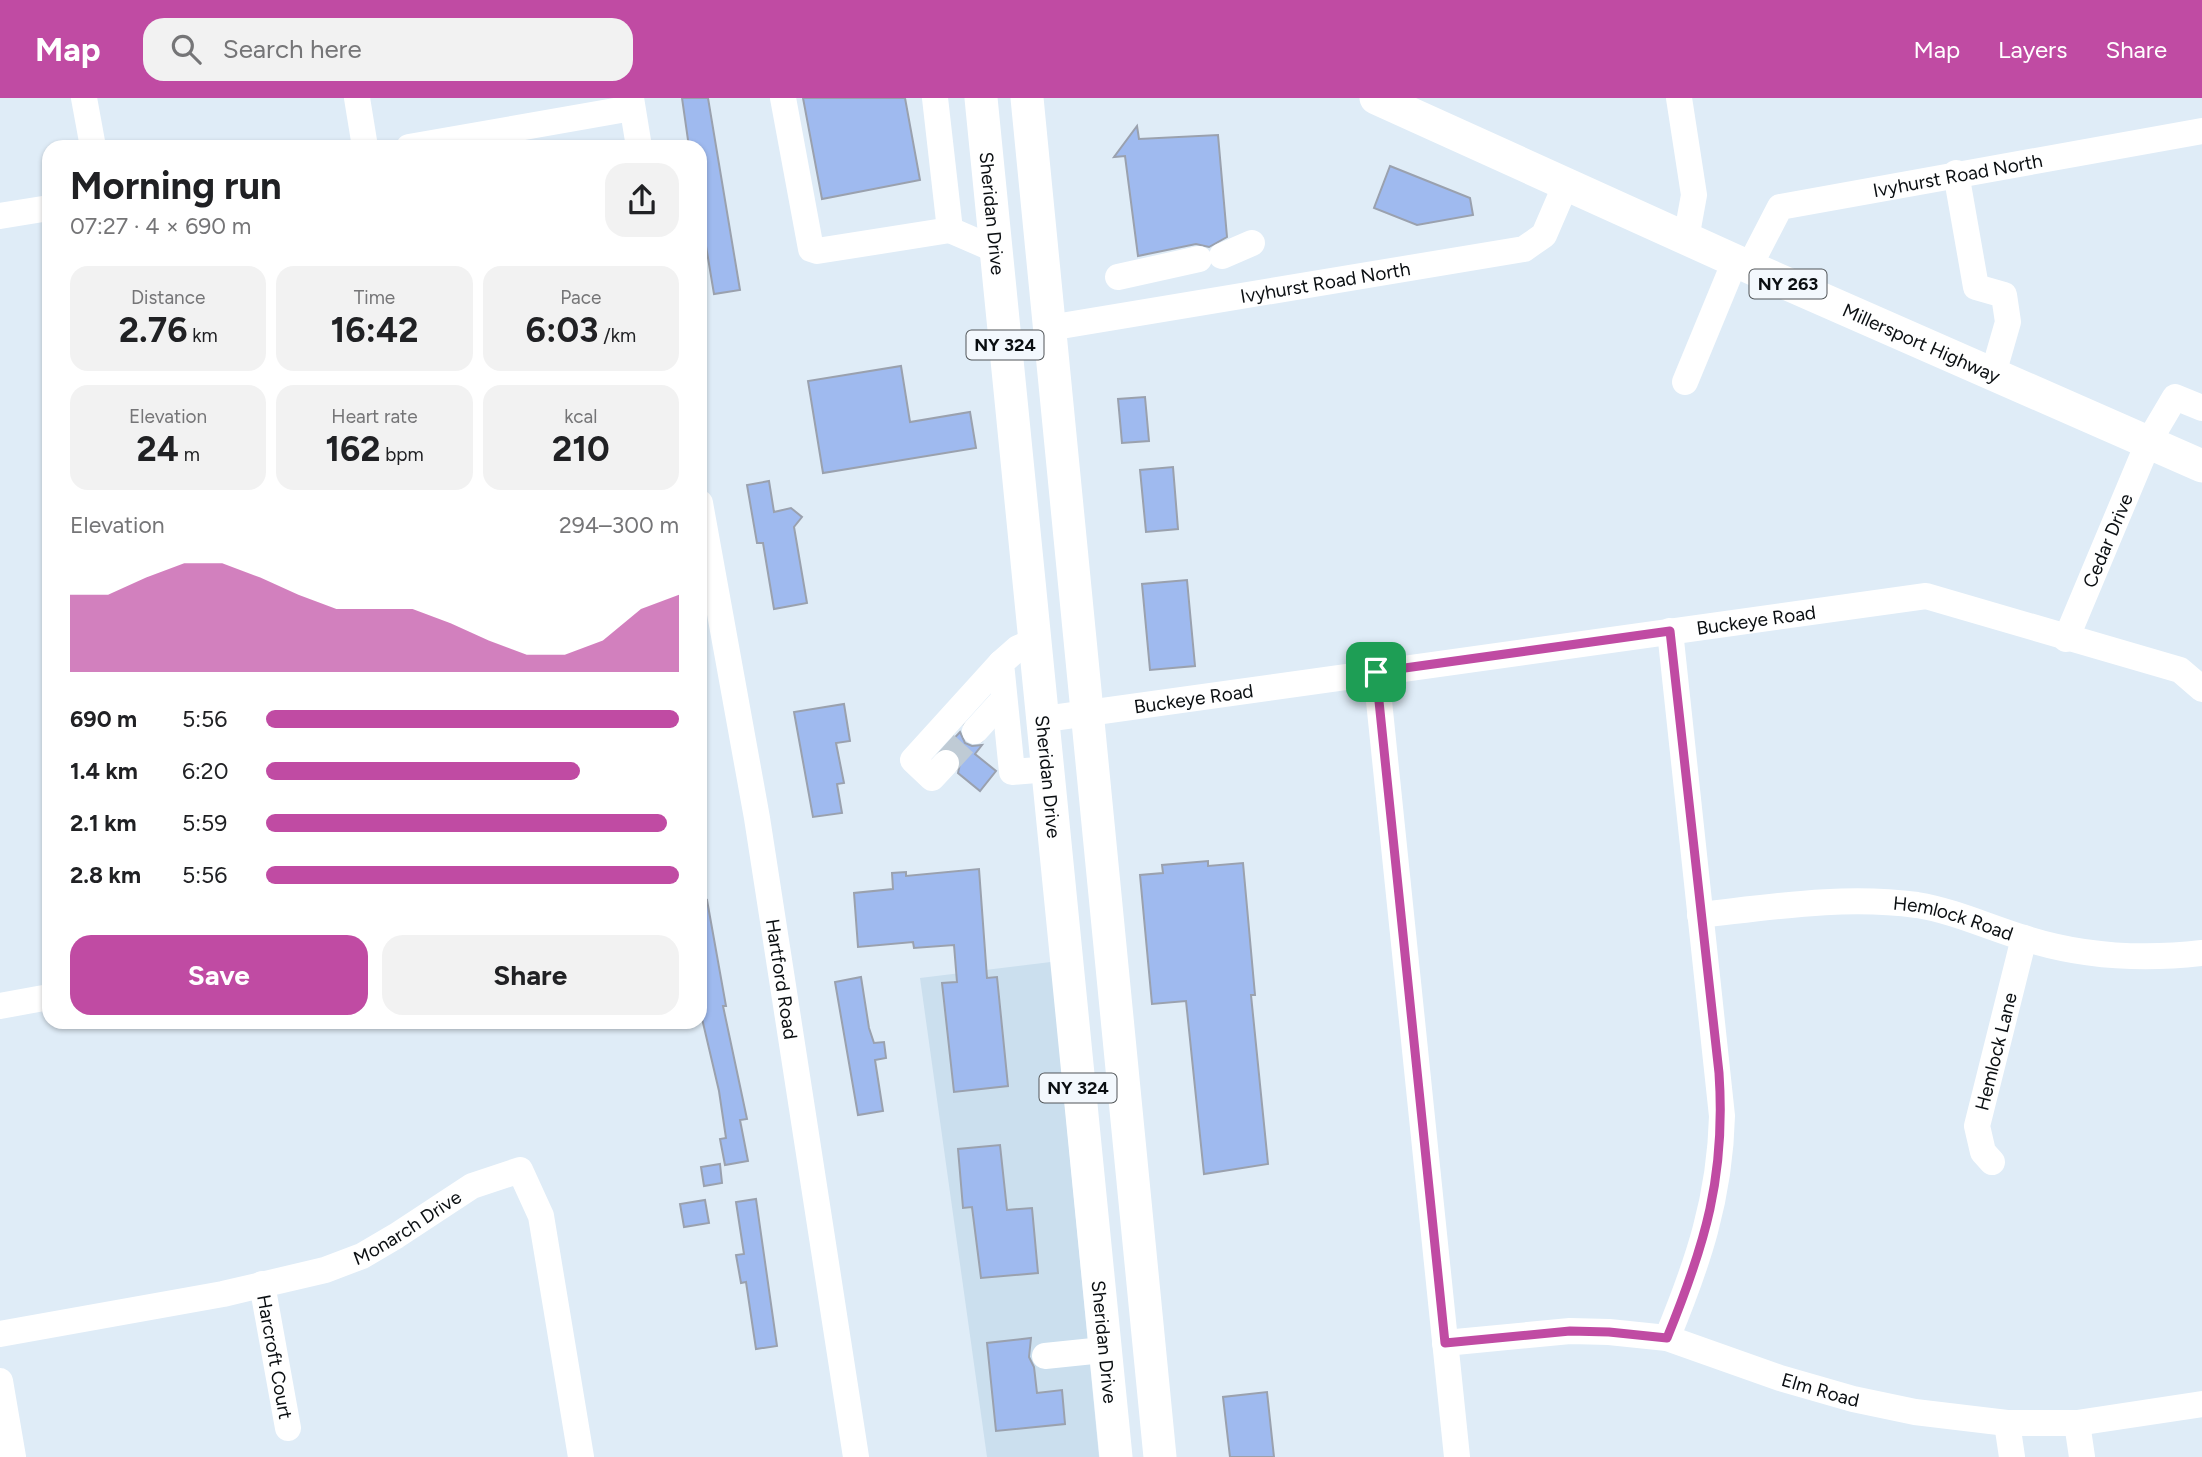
<!DOCTYPE html>
<html lang="en">
<head>
<meta charset="utf-8">
<style>
  body { margin:0; font-family:Figtree,sans-serif; background:#f2f2f2; color:#202124; height:100vh; display:flex; flex-direction:column; font-size:26px; white-space:nowrap }
  * { box-sizing:border-box; margin:0 }
  p { font-size:23px; color:#757577 }
  .icon { flex:none; width:38px; height:38px; fill:none; stroke:currentColor; stroke-width:2; stroke-linecap:round; stroke-linejoin:round }
  .map { position:relative; flex:1; overflow:hidden }
  .sheet { position:absolute; left:42px; top:42px; width:665px; height:889px; display:flex; flex-direction:column; background:#fff; border-radius:21px; box-shadow:0 2px 5px #0004 }
  .sheet>* { flex:none }
  .pin { position:absolute; display:grid; place-items:center; width:60px; height:60px; color:#fff; margin:-30px; border-radius:14px; box-shadow:0 4px 10px #0006 }
  .round { display:grid; place-items:center; flex:none; width:74px; height:74px; border-radius:21px; background:#f2f2f2 }
  .headline { display:flex; align-items:center; justify-content:space-between; height:119px; padding:0 28px }
  h1 { font-size:38px; font-weight:700; line-height:52px }
  .figures { display:grid; grid-template-columns:repeat(3,1fr); gap:10px; height:119px; padding:7px 28px }
  .figures div { display:grid; align-content:center; border-radius:18px; background:#f2f2f2; text-align:center }
  .figures b { font-size:35px; font-weight:700 }
  .figures small { font-size:19px; font-weight:400 }
  .figures p { font-size:19px }
  .chart { height:196px; padding:14px 28px }
  .chart p { display:flex; justify-content:space-between }
  .chart svg { width:100%; height:126px; margin-top:7px; fill:#c04ba3; opacity:.7 }
  .cta { display:flex; gap:14px; margin-top:auto; padding:14px 28px }
  .cta a { flex:1; height:80px; border-radius:21px; background:#c04ba3; color:#fff; font-size:28px; font-weight:700; line-height:80px; text-align:center }
  .cta a+a { background:#f2f2f2; color:#202124 }
  ul { padding:0 28px; list-style:none; font-size:23px }
  li { display:grid; grid-template-columns:112px 84px 1fr; align-items:center; height:52px }
  li i { height:18px; border-radius:9px; background:#c04ba3 }
  header { display:flex; align-items:center; gap:42px; box-sizing:border-box; height:98px; padding:0 35px; background:#c04ba3; color:#fff }
  header strong { font-size:33px }
  nav { display:flex; gap:38px; margin-inline-start:auto; font-size:24px }
  .search { width:490px; height:63px; background:#f2f2f2; display:flex; align-items:center; gap:18px; box-sizing:border-box; padding:0 24px; border-radius:21px; color:#757577; font-size:26px }
  .map>svg:first-child { display:block }
  .built { fill:#cbdfee }
  .building { fill:#9fbaef; stroke:#9aa1ae; stroke-width:2 }
  .lines { fill:none; stroke-linecap:round; stroke-linejoin:round }
  .minor-tunnel { stroke:#bfcbd5; stroke-width:26; stroke-dasharray:26 13; stroke-linecap:butt }
  .minor { stroke:#fff; stroke-width:26 }
  .major { stroke:#fff; stroke-width:33 }
  .route-casing { stroke:#fff; stroke-width:14 }
  .route { stroke:#c04ba3; stroke-width:9 }
  .labels { text-anchor:middle; dominant-baseline:central; stroke-width:5; stroke-linejoin:round; paint-order:stroke }
  .shield { fill:#f3f8fd; stroke:#515558; stroke-width:2 }
  .shield-label { font-size:18px; font-weight:bold; fill:#0b0f12 }
  .street-label { font-size:19px; fill:#0b0f12; stroke:#f3f8fd }
</style>
</head>
<body>
<header>
<strong>Map</strong>
<div class="search"><svg class="icon" aria-label="search" viewBox="0 0 24 24"><circle cx="10" cy="10" r="6"/><path d="M15 15l6 6"/></svg>Search here</div>
<nav><a>Map</a><a>Layers</a><a>Share</a></nav>
</header>
<div class="map">
<svg width="2202" height="1359" viewBox="0 0 2202 1359">
  <rect width="100%" height="100%" fill="#dfecf7"/>
  <path class="built" d="M 1051,864 L 1099,1359 L 987,1359 L 920,880 Z"/>
  <g class="building">
    <path d="M 682,0 L 708,0 L 740,192 L 714,196 L 700,112 L 700,49 L 689,49 Z"/>
    <path d="M 803,0 L 905,0 L 920,82 L 822,101 Z"/>
    <path d="M 1137,28 L 1139,41 L 1218,37 L 1227,139 L 1209,149 L 1196,146 L 1138,158 L 1125,58 L 1114,59 Z"/>
    <path d="M 1390,68 L 1470,100 L 1473,117 L 1417,127 L 1374,110 Z"/>
    <path d="M 901,268 L 910,324 L 970,314 L 976,350 L 823,375 L 808,283 Z"/>
    <path d="M 1145,299 L 1149,343 L 1122,345 L 1118,301 Z"/>
    <path d="M 1173,369 L 1178,431 L 1146,434 L 1140,372 Z"/>
    <path d="M 769,383 L 774,414 L 791,410 L 802,419 L 794,429 L 807,505 L 774,511 L 763,445 L 757,445 L 747,387 Z"/>
    <path d="M 1187,482 L 1195,568 L 1150,572 L 1142,486 Z"/>
    <path d="M 844,606 L 850,643 L 836,645 L 844,685 L 837,686 L 842,715 L 813,719 L 794,614 Z"/>
    <path d="M 960,634 L 965,645 L 972,648 L 982,647 L 975,656 L 996,673 L 980,693 L 958,675 L 961,661 L 957,654 L 945,650 Z"/>
    <path d="M 1208,763 L 1208,768 L 1243,765 L 1255,897 L 1251,897 L 1268,1066 L 1204,1076 L 1186,903 L 1152,906 L 1140,777 L 1163,775 L 1162,767 Z"/>
    <path d="M 979,771 L 987,880 L 997,879 L 1008,988 L 954,994 L 942,885 L 957,884 L 954,847 L 914,850 L 913,844 L 858,849 L 854,795 L 893,791 L 892,775 L 906,774 L 906,778 Z"/>
    <path d="M 707,802 L 726,908 L 723,908 L 747,1021 L 740,1022 L 748,1063 L 725,1067 L 720,1041 L 726,1040 L 719,993 L 700,912 L 700,803 Z"/>
    <path d="M 861,879 L 869,930 L 874,945 L 884,944 L 886,960 L 875,962 L 883,1013 L 858,1017 L 835,884 Z"/>
    <path d="M 1000,1047 L 1007,1112 L 1032,1110 L 1038,1175 L 981,1180 L 972,1109 L 963,1110 L 958,1051 Z"/>
    <path d="M 720,1066 L 722,1085 L 704,1088 L 701,1069 Z"/>
    <path d="M 756,1101 L 777,1248 L 756,1251 L 746,1184 L 741,1185 L 736,1157 L 744,1156 L 736,1104 Z"/>
    <path d="M 705,1102 L 709,1125 L 684,1129 L 680,1106 Z"/>
    <path d="M 1031,1240 L 1029,1259 L 1034,1269 L 1037,1295 L 1062,1292 L 1065,1326 L 996,1333 L 987,1245 Z"/>
    <path d="M 1267,1294 L 1274,1359 L 1230,1359 L 1223,1299 Z"/>
  </g>
  <g class="lines">
    <path class="minor-tunnel" d="M 946,665 L 975,633"/>
    <g class="minor">
      <path d="M 84,0 L 93,49"/>
      <path d="M 357,0 L 365,49"/>
      <path d="M 631,0 L 639,49"/>
      <path d="M 783,0 L 811,151 L 817,153 L 950,132"/>
      <path d="M 935,0 L 950,132 L 996,152"/>
      <path d="M 1679,0 L 1694,97 L 1686,141"/>
      <path d="M 409,49 L 632,10"/>
      <path d="M 1956,75 L 1976,189 L 2004,197 L 2008,224 L 1993,276"/>
      <path d="M 0,118 L 49,110"/>
      <path d="M 1222,158 L 1252,145"/>
      <path id="s1" d="M 1749,169 L 1780,109 L 2202,33"/>
      <path d="M 1118,179 L 1199,161"/>
      <path id="s2" d="M 1049,230 L 1524,151 L 1544,137 L 1566,86"/>
      <path d="M 1685,284 L 1735,163"/>
      <path id="s3" d="M 700,405 L 757,720 L 856,1359"/>
      <path id="s4" d="M 2066,541 L 2149,343 L 2175,299 L 2202,310"/>
      <path d="M 1036,543 L 1018,550 L 1001,565 L 1012,674 L 1049,671"/>
      <path d="M 1376,574 L 1457,1359"/>
      <path id="s5" d="M 1045,621 L 1926,498 L 2180,572 L 2202,591"/>
      <path d="M 975,633 L 1004,601"/>
      <path d="M 946,665 L 932,680 L 913,662 L 1001,565"/>
      <path id="s6" d="M 1700,817 C 1772,809 1844,797 1917,807 C 1954,813 1988,829 2024,840 C 2083,859 2141,862 2202,855"/>
      <path d="M 0,908 L 49,899"/>
      <path id="s7" d="M 1992,1064 L 1983,1054 L 1977,1028 L 2024,840"/>
      <path id="s8" d="M 262,1186 L 288,1330"/>
      <path id="s9" d="M 0,1236 L 223,1196 L 325,1172 L 362,1158 L 396,1138 L 472,1088 L 520,1072 L 541,1118 L 581,1359"/>
      <path d="M 1667,1240 C 1698,1165 1720,1100 1722,1018 L 1670,533"/>
      <path id="s10" d="M 1445,1245 L 1570,1233 L 1609,1234 L 1667,1240 L 1780,1280 L 1853,1301 L 1915,1314 L 2007,1325 L 2077,1325 L 2202,1306"/>
      <path d="M 1045,1258 L 1103,1252"/>
      <path d="M 0,1283 L 13,1359"/>
      <path d="M 2007,1325 L 2012,1359"/>
      <path d="M 2077,1325 L 2082,1359"/>
    </g>
    <g class="major">
      <path id="s11" d="M 981,0 L 1116,1359"/>
      <path d="M 1027,0 L 1160,1359"/>
      <path id="s12" d="M 1376,0 L 1749,169 L 2202,368"/>
    </g>
  </g>
  <g class="lines">
    <g class="route-casing">
      <path id="route" d="M 1670,533 L 1719,975 C 1726,1078 1705,1147 1667,1240 L 1609,1234 L 1570,1233 L 1445,1245 L 1376,574 Z"/>
    </g>
    <use href="#route" class="route"/>
  </g>
  <g class="labels">
    <g class="shield">
      <rect x="1749.5" y="171.5" width="77" height="29" rx="5"/>
      <rect x="966.5" y="232.5" width="77" height="29" rx="5"/>
      <rect x="1039.5" y="975.5" width="77" height="29" rx="5"/>
    </g>
    <g class="shield-label">
      <text x="1788" y="186">NY 263</text>
      <text x="1005" y="247">NY 324</text>
      <text x="1078" y="990">NY 324</text>
    </g>
    <g class="street-label">
      <text stroke="none"><textPath href="#s1" startOffset="248">Ivyhurst Road North</textPath></text>
      <text stroke="none"><textPath href="#s11" startOffset="116">Sheridan Drive</textPath></text>
      <text stroke="none"><textPath href="#s2" startOffset="280">Ivyhurst Road North</textPath></text>
      <text stroke="none"><textPath href="#s12" startOffset="598">Millersport Highway</textPath></text>
      <text stroke="none"><textPath href="#s4" startOffset="107">Cedar Drive</textPath></text>
      <text stroke="none"><textPath href="#s5" startOffset="718">Buckeye Road</textPath></text>
      <text stroke="none"><textPath href="#s5" startOffset="150">Buckeye Road</textPath></text>
      <text stroke="none"><textPath href="#s11" startOffset="682">Sheridan Drive</textPath></text>
      <text stroke="none"><textPath href="#s6" startOffset="256">Hemlock Road</textPath></text>
      <text stroke="none"><textPath href="#s3" startOffset="483">Hartford Road</textPath></text>
      <text stroke="none"><textPath href="#s7" startOffset="117">Hemlock Lane</textPath></text>
      <text stroke="none"><textPath href="#s9" startOffset="424">Monarch Drive</textPath></text>
      <text stroke="none"><textPath href="#s11" startOffset="1250">Sheridan Drive</textPath></text>
      <text stroke="none"><textPath href="#s8" startOffset="74">Harcroft Court</textPath></text>
      <text stroke="none"><textPath href="#s10" startOffset="385">Elm Road</textPath></text>
    </g>
  </g>
</svg>
<div class="pin" style="left:1376px;top:574px;background:#1e9e55"><svg class="icon" aria-label="arrive" viewBox="0 0 24 24"><path d="M6 21V4h12l-3 4 3 4H6"/></svg></div>
<section class="sheet">
<div class="headline"><div><h1>Morning run</h1><p>07:27 · 4 × 690 m</p></div><a class="round"><svg class="icon" aria-label="share" viewBox="0 0 24 24"><path d="M12 15V3M7 8l5-5 5 5M5 13v7h14v-7"/></svg></a></div>
<div class="figures">
<div><p>Distance</p><b>2.76<small> km</small></b></div>
<div><p>Time</p><b>16:42</b></div>
<div><p>Pace</p><b>6:03<small> /km</small></b></div>
</div>
<div class="figures">
<div><p>Elevation</p><b>24<small> m</small></b></div>
<div><p>Heart rate</p><b>162<small> bpm</small></b></div>
<div><p>kcal</p><b>210</b></div>
</div>
<div class="chart"><p><span>Elevation</span>294–300 m</p>
<svg viewBox="0 0 160 44" preserveAspectRatio="none"><path d="M0 44V17L10 17L20 11L30 6L40 6L50 11L60 17L70 22L80 22L90 22L100 27L110 33L120 38L130 38L140 33L150 22L160 17V44z"/></svg>
</div>
<ul>
<li><b>690 m</b>5:56<i style="width:100%"></i></li>
<li><b>1.4 km</b>6:20<i style="width:76%"></i></li>
<li><b>2.1 km</b>5:59<i style="width:97%"></i></li>
<li><b>2.8 km</b>5:56<i style="width:100%"></i></li>
</ul>
<div class="cta"><a>Save</a><a>Share</a></div>
</section>
</div>
</body>
</html>
